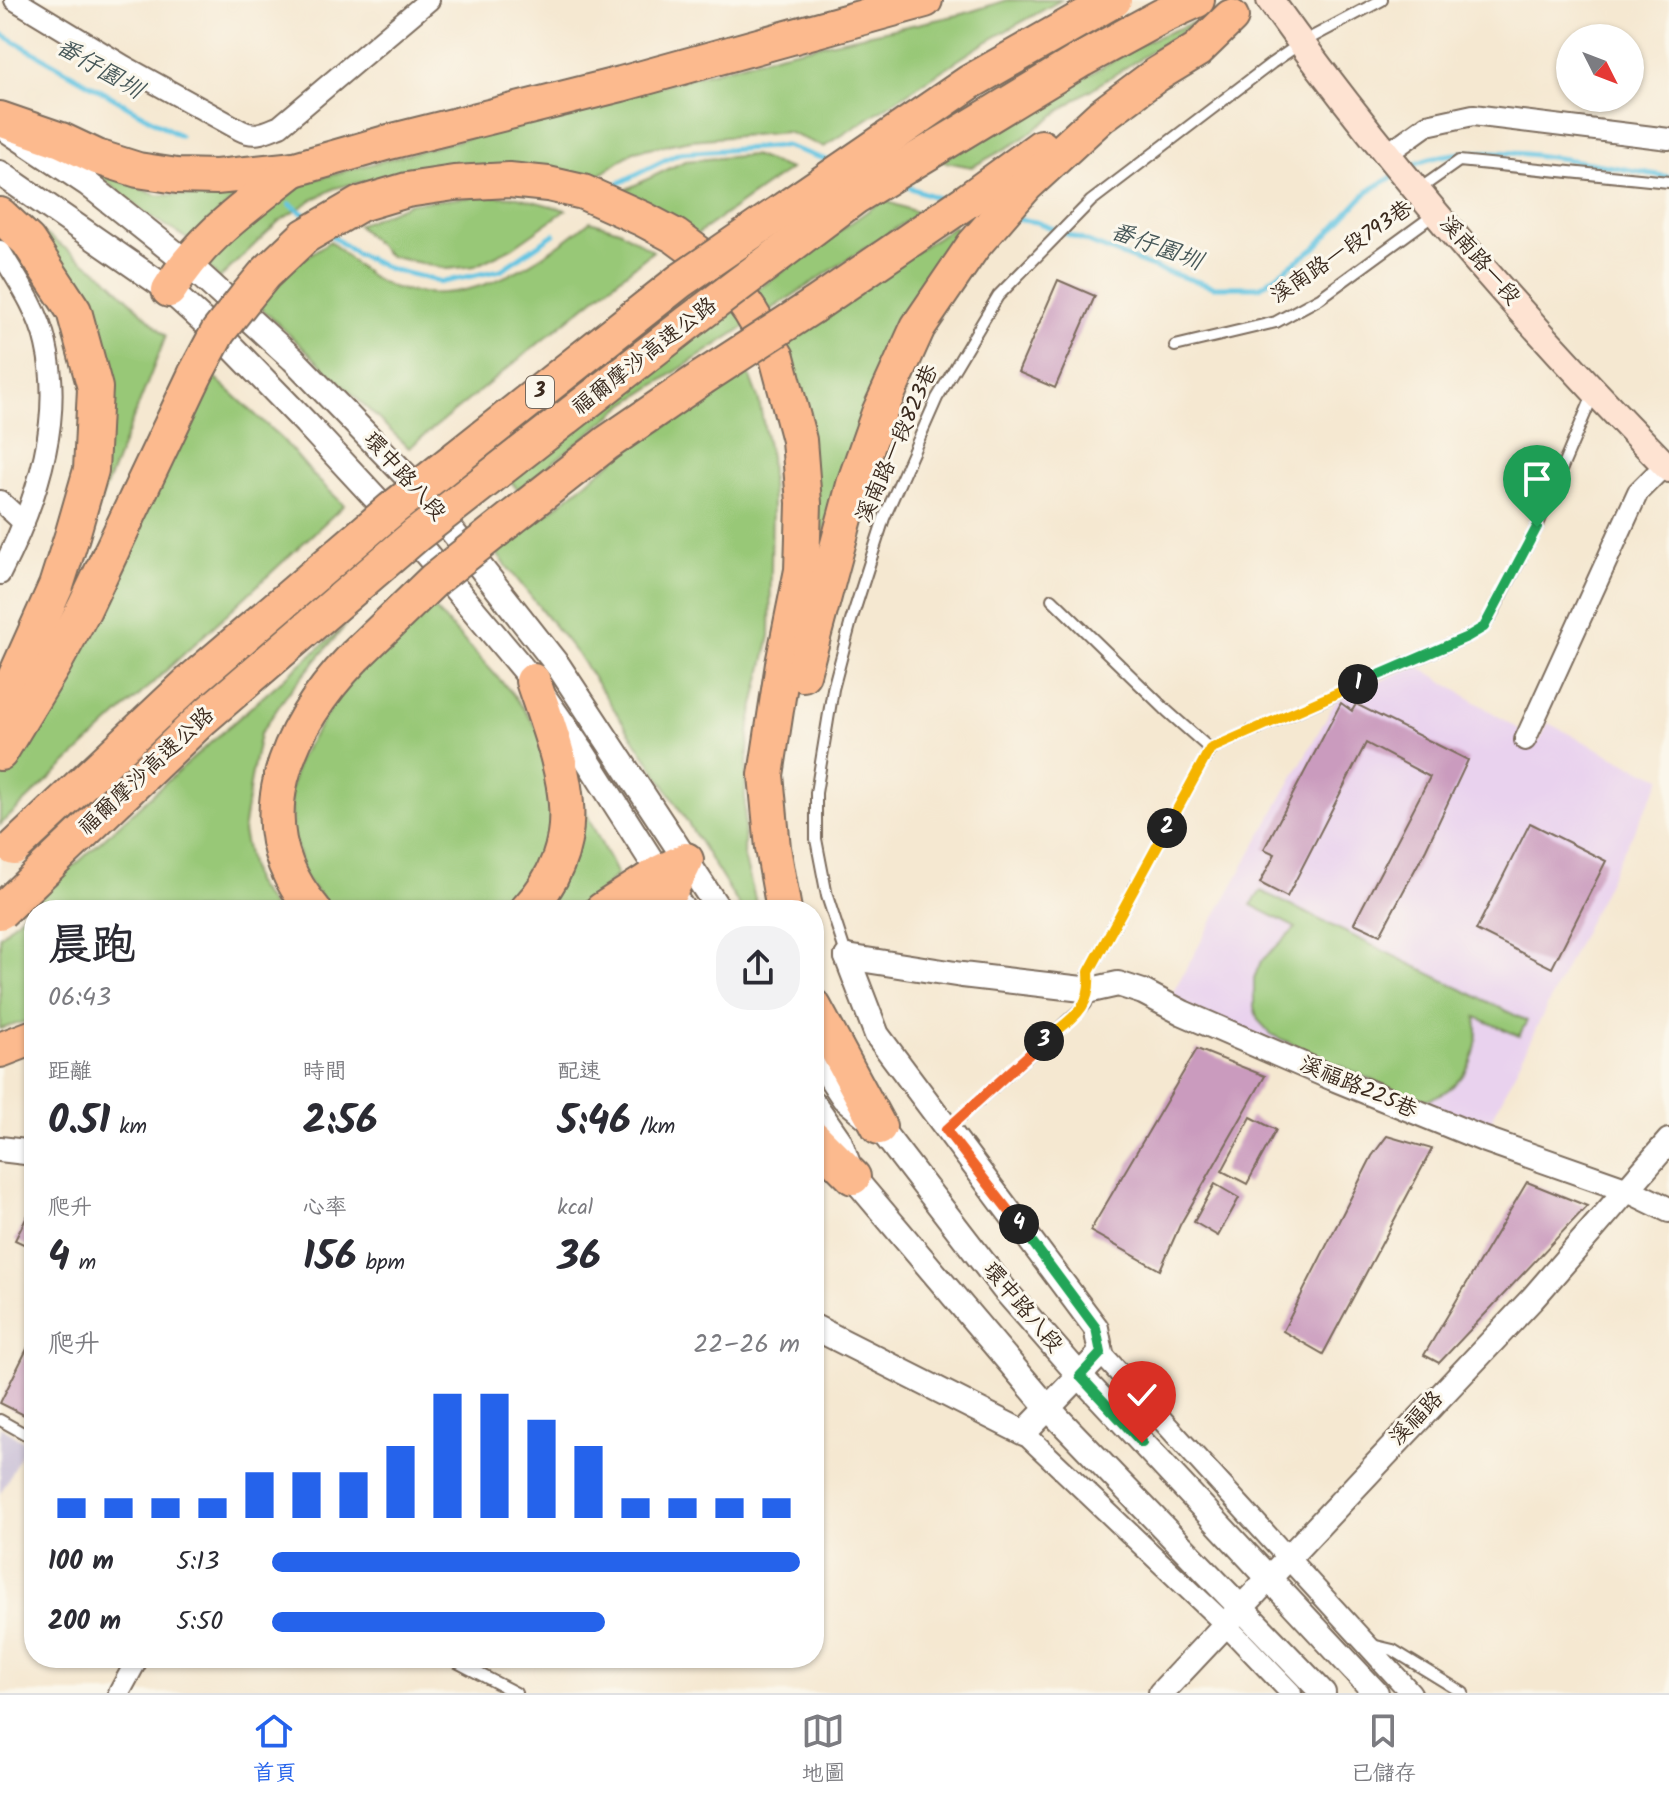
<!DOCTYPE html>
<html lang="zh-TW">
<head>
<meta charset="utf-8">
<style>
  body { margin:0; font-family:Kalam,"LXGW WenKai TC",sans-serif; background:#f2f2f3; color:#2b2b33; height:100vh; display:flex; flex-direction:column; font-size:30px; white-space:nowrap }
  * { box-sizing:border-box; margin:0 }
  p { font-size:26px; color:#7c7c81 }
  .icon { flex:none; width:44px; height:44px; fill:none; stroke:currentColor; stroke-width:2; stroke-linecap:round; stroke-linejoin:round }
  .map { position:relative; flex:1; overflow:hidden }
  .side { position:absolute; left:24px; top:900px; width:800px; height:768px; display:flex; flex-direction:column; background:#fff; border-radius:32px; box-shadow:0 2px 6px #0004 }
  .side>* { flex:none }
  .needle { width:52px; rotate:132deg }
  .controls { position:absolute; left:1556px; top:24px; display:grid; gap:16px }
  .controls a { display:grid; place-items:center; width:88px; height:88px; border-radius:50%; background:#fff; box-shadow:0 2px 6px #0004; font-size:40px }
  .pin { position:absolute; display:grid; place-items:center; width:68px; height:68px; color:#fff; margin:-82px -34px; border-radius:50% 50% 50% 0; rotate:-45deg; box-shadow:0 0 8px #0007 }
  .pin .icon { rotate:45deg }
  .km { position:absolute; width:40px; height:40px; margin:-20px; border-radius:50%; background:#222; color:#fff; font-size:22px; line-height:40px; text-align:center }
  .round { display:grid; place-items:center; flex:none; width:84px; height:84px; border-radius:32px; background:#f2f2f3 }
  .head { display:flex; align-items:center; justify-content:space-between; height:136px; padding:0 24px }
  h1 { font-size:44px; font-weight:700; line-height:60px }
  .figures { display:grid; grid-template-columns:repeat(3,1fr); gap:12px; height:136px; padding:8px 24px }
  .figures div { display:grid; align-content:center }
  .figures b { font-size:40px; font-weight:700 }
  .figures small { font-size:22px; font-weight:400 }
  .figures p { font-size:22px }
  .chart { height:224px; padding:16px 24px }
  .chart p { display:flex; justify-content:space-between }
  .chart svg { width:100%; height:144px; margin-top:8px; stroke:#2563eb; stroke-width:6 }
  ul { padding:0 24px; list-style:none; font-size:26px }
  li { display:grid; grid-template-columns:128px 96px 1fr; align-items:center; height:60px }
  li i { height:20px; border-radius:10px; background:#2563eb }
  .tabs { display:flex; justify-content:space-around; align-items:center; height:112px; border-top:2px solid #e1e1e2; background:#fff; font-size:22px; color:#7c7c81 }
  .tabs a { display:grid; justify-items:center; gap:4px }
  .tabs .current { color:#2563eb }
  .map>svg:first-child { display:block }
  .built { fill:#e9d2ee }
  .industrial { fill:#c9bfd7 }
  .green { fill:#98c877; stroke:#6a794a; stroke-width:2 }
  .lines { fill:none; stroke-linecap:round; stroke-linejoin:round }
  .stream { stroke:#64c5e2; stroke-width:5 }
  .building { fill:#ca9bbe }
  .service-casing { stroke:#7c6c5d; stroke-width:14 }
  .minor-casing { stroke:#7c6c5d; stroke-width:24 }
  .tertiary-casing { stroke:#7c6c5d; stroke-width:28 }
  .secondary-casing { stroke:#7c6c5d; stroke-width:30 }
  .motorway-casing { stroke:#7c6c5d; stroke-width:38 }
  .service { stroke:#fff; stroke-width:10 }
  .minor { stroke:#fff; stroke-width:20 }
  .tertiary { stroke:#fff; stroke-width:24 }
  .secondary { stroke:#fee3d2; stroke-width:26 }
  .motorway { stroke:#fcba8e; stroke-width:34 }
  .motorway-bridge-casing { stroke:#7c6c5d; stroke-width:38; stroke-linecap:butt }
  .motorway-bridge { stroke:#fcba8e; stroke-width:34 }
  .split-1-casing { stroke:#fff; stroke-width:16 }
  .split-2-casing { stroke:#fff; stroke-width:16 }
  .split-3-casing { stroke:#fff; stroke-width:16 }
  .split-4-casing { stroke:#fff; stroke-width:16 }
  .split-5-casing { stroke:#fff; stroke-width:16 }
  .split-1 { stroke:#22a559; stroke-width:10 }
  .split-2 { stroke:#f5b400; stroke-width:10 }
  .split-3 { stroke:#f5b400; stroke-width:10 }
  .split-4 { stroke:#f0652b; stroke-width:10 }
  .split-5 { stroke:#22a559; stroke-width:10 }
  .labels { text-anchor:middle; dominant-baseline:central; stroke-width:6; stroke-linejoin:round; paint-order:stroke }
  .shield { fill:#fbf7ec; stroke:#75685c; stroke-width:2 }
  .shield-label { font-size:20px; font-weight:bold; fill:#3b2a1e }
  .street-label { font-size:22px; fill:#3b2a1e; stroke:#fbf7ec }
  .water-label { font-size:24px; font-style:italic; fill:#475859; stroke:#fbf7ec }
</style>
</head>
<body>
<div class="map">
<svg width="1669" height="1693" viewBox="0 0 1669 1693">
  <rect width="100%" height="100%" fill="#fbf7ec"/>
  <filter id="ink" filterUnits="userSpaceOnUse"><feTurbulence type="fractalNoise" baseFrequency=".0125" numOctaves="2"/><feDisplacementMap in="SourceGraphic" scale="16" xChannelSelector="R" yChannelSelector="G"/><feConvolveMatrix kernelMatrix="1 2 1 2 8 2 1 2 1" color-interpolation-filters="sRGB"/></filter>
  <filter id="wash" filterUnits="userSpaceOnUse"><feTurbulence type="fractalNoise" baseFrequency=".006" numOctaves="4" result="noise"/><feDisplacementMap in="SourceGraphic" scale="32" xChannelSelector="R" yChannelSelector="G"/><feGaussianBlur stdDeviation="1.8" result="paint"/><feColorMatrix in="noise" values="0 0 0 0 0 0 0 0 0 0 0 0 0 0 0 0 0 1.4 0 .05"/><feComposite in="paint" operator="in"/></filter>
  <g filter="url(#wash)">
    <rect width="100%" height="100%" fill="#f5e8d1"/>
    <path class="built" d="M 1417,665 L 1539,742 L 1548,723 L 1622,761 L 1662,778 L 1617,863 L 1485,1133 L 1169,999 L 1336,701 Z"/>
    <path class="industrial" d="M 0,1427 L 27,1443 L 0,1494 Z"/>
    <g class="green">
      <path d="M 1007,0 L 1061,0 L 986,42 L 824,147 L 787,132 L 691,140 L 634,151 L 594,179 L 470,171 L 402,173 L 335,188 L 312,200 L 278,222 L 219,279 L 206,263 L 290,186 L 782,53 L 963,14 Z"/>
      <path d="M 1202,19 L 1076,99 L 1018,142 L 972,167 L 940,161 L 1147,41 Z"/>
      <path d="M 752,155 L 790,169 L 694,236 L 614,195 L 685,161 Z"/>
      <path d="M 91,169 L 156,195 L 237,196 L 189,240 L 147,214 Z"/>
      <path d="M 483,196 L 518,197 L 566,210 L 512,248 L 475,266 L 447,269 L 389,256 L 357,225 L 411,203 Z"/>
      <path d="M 883,200 L 919,213 L 626,404 L 518,490 L 508,478 L 726,312 Z"/>
      <path d="M 13,212 L 105,276 L 166,336 L 86,537 L 108,387 Z"/>
      <path d="M 590,221 L 619,230 L 653,251 L 409,448 L 259,306 L 280,275 L 330,241 C 349,258 369,280 395,288 C 467,309 537,265 590,221 Z"/>
      <path d="M 954,226 L 962,239 L 852,447 L 814,561 L 783,341 Z"/>
      <path d="M 749,374 L 759,401 L 770,457 L 772,501 L 770,636 L 750,723 L 745,793 L 744,857 L 758,910 L 742,910 L 660,778 L 580,658 L 497,554 L 624,452 Z"/>
      <path d="M 212,375 L 283,440 L 314,476 L 344,505 L 0,825 L 0,771 L 53,697 Z"/>
      <path d="M 432,606 L 511,692 L 543,736 L 554,770 L 550,854 L 515,910 L 331,910 L 304,876 L 293,833 L 290,791 L 298,760 L 353,673 Z"/>
      <path d="M 346,625 L 288,693 L 260,734 L 251,778 L 243,832 L 254,882 L 274,910 L 34,910 L 34,1019 L 0,1029 L 0,936 C 112,828 228,726 346,625 Z"/>
      <path d="M 576,793 L 617,875 C 586,904 587,910 543,910 Z"/>
      <path d="M 1261,891 L 1527,1021 L 1519,1036 L 1476,1017 C 1482,1058 1461,1094 1419,1101 L 1272,1035 L 1258,1020 L 1254,1007 L 1254,978 L 1261,961 L 1296,928 L 1251,905 Z"/>
    </g>
    <g class="lines">
      <g class="stream">
        <path d="M 0,33 L 180,136"/>
        <path d="M 1410,167 C 1472,133 1600,166 1669,177"/>
        <path d="M 900,184 L 943,200"/>
        <path d="M 607,189 L 679,153 L 785,146 L 830,161"/>
        <path d="M 290,204 L 312,220"/>
        <path d="M 1014,219 L 1036,222 L 1155,268 L 1214,287 L 1260,287 L 1315,248 L 1368,191 L 1394,176"/>
        <path d="M 332,236 L 355,253 L 389,269 L 442,282 L 501,270 L 554,234"/>
      </g>
    </g>
    <g id="blocks">
      <g class="building">
        <path d="M 1058,280 L 1095,296 L 1055,388 L 1018,372 Z"/>
        <path d="M 1341,703 L 1352,711 L 1356,704 L 1468,760 L 1426,849 L 1380,935 L 1354,923 L 1430,777 L 1366,743 L 1287,897 L 1260,883 L 1275,854 L 1264,849 Z"/>
        <path d="M 1530,823 L 1606,861 L 1552,968 L 1476,930 Z"/>
        <path d="M 1197,1049 L 1265,1076 L 1180,1225 L 1160,1270 L 1090,1231 Z"/>
        <path d="M 1251,1117 L 1276,1130 L 1247,1184 L 1222,1171 Z"/>
        <path d="M 1387,1136 L 1432,1149 L 1323,1354 L 1283,1331 L 1372,1156 Z"/>
        <path d="M 1527,1182 L 1587,1206 L 1439,1363 L 1424,1355 Z"/>
        <path d="M 1215,1184 L 1239,1198 L 1218,1236 L 1194,1222 Z"/>
        <path d="M 34,1203 L 34,1249 L 15,1240 Z"/>
        <path d="M 34,1335 L 34,1420 L 0,1403 Z"/>
      </g>
    </g>
  </g>
  <g filter="url(#ink)">
    <use href="#blocks" fill-opacity="0" stroke="#7c6c5d" stroke-width="2"/>
    <g class="lines">
      <g class="service-casing">
        <g id="service">
          <path d="M 1418,190 L 1459,161 L 1669,182"/>
          <path d="M 1175,346 L 1276,322 L 1320,298 L 1435,214"/>
          <path d="M 1052,599 L 1167,711 L 1210,749"/>
          <path d="M 847,957 L 827,896 L 816,839 L 816,793 L 833,689 L 851,621 L 884,518 L 937,398 L 998,296 L 1091,201 L 1272,63 L 1301,43 L 1382,0"/>
          <path d="M 946,1130 L 1086,1004 L 1091,990 L 1089,972 L 1210,749 L 1467,637 L 1484,627 L 1494,610 L 1537,527 L 1593,395"/>
          <path d="M 0,1420 L 34,1439"/>
          <path d="M 1372,1645 L 1393,1650 L 1463,1693"/>
          <path d="M 449,1658 L 516,1693"/>
        </g>
      </g>
      <g class="minor-casing">
        <g id="minor">
          <path d="M 15,0 L 124,66 L 240,130 C 255,138 265,132 280,126 L 429,0"/>
          <path d="M 1388,153 L 1427,125 L 1473,115 L 1669,139"/>
          <path d="M 0,251 C 17,279 39,311 46,344 C 64,421 35,506 0,574"/>
          <path d="M 0,501 L 24,523"/>
          <path d="M 1525,740 L 1638,492 L 1665,465"/>
          <path d="M 1101,1353 L 1411,1693"/>
          <path d="M 1024,1433 L 1225,1624 L 1291,1693"/>
          <path d="M 119,1693 L 138,1658"/>
        </g>
      </g>
      <g class="tertiary-casing">
        <g id="tertiary">
          <path d="M 7,130 L 88,184 L 186,262 L 293,359 L 419,489 L 559,667 L 719,910"/>
          <path d="M 0,173 L 169,290 L 231,346 L 306,423 L 419,545 L 533,681 L 581,750 L 683,910"/>
          <path d="M 847,957 L 962,975 L 1091,990 L 1118,984 L 1143,992 L 1183,1013 L 1333,1078 L 1483,1139 L 1628,1190 L 1669,1210"/>
          <path d="M 814,1053 L 844,1098 L 879,1127 L 1003,1288 L 1080,1376 L 1376,1693"/>
          <path d="M 814,1104 L 839,1140 L 853,1177 L 1049,1409 L 1323,1693"/>
          <path d="M 0,1149 L 34,1153"/>
          <path d="M 814,1327 L 1024,1433 L 1101,1353 L 1096,1328 L 877,1035 L 847,957"/>
          <path d="M 1161,1693 L 1533,1298 L 1669,1141"/>
        </g>
      </g>
      <g class="secondary-casing">
        <path id="secondary" d="M 1270,0 C 1389,167 1526,323 1669,469"/>
      </g>
      <g class="motorway-casing">
        <g id="motorway">
          <path d="M 1081,60 L 1162,16 L 1197,0"/>
          <path d="M 0,119 L 61,140 L 97,157 L 138,170 L 177,176 L 216,177 L 295,169 L 389,142 L 621,84 L 925,0"/>
          <path d="M 0,215 L 28,241 L 74,311 L 95,388 L 91,470 L 72,536 L 56,586 L 0,711"/>
          <path d="M 169,290 C 201,237 246,207 294,169"/>
          <path d="M 246,297 L 265,274 L 305,236 L 360,204 L 407,190 L 454,183 L 509,180 L 548,184 L 583,192 L 643,219 L 675,236 L 721,270 L 750,311 L 777,357 L 799,440 L 804,503 L 802,570 L 783,664 L 766,775 L 773,848 L 784,910"/>
          <path d="M 813,306 L 964,203 L 1041,147"/>
          <path d="M 523,509 L 607,443 L 702,378"/>
          <path d="M 803,674 L 855,481 L 879,413 L 918,327 L 973,246 L 1026,185 L 1101,116 L 1156,75 L 1197,50 L 1231,17"/>
          <path d="M 0,753 L 54,664 L 84,609 L 196,373"/>
          <path d="M 314,910 C 241,825 286,728 354,657"/>
          <path d="M 527,910 C 595,838 560,762 533,681"/>
          <path d="M 602,910 L 661,872 L 686,860"/>
          <path d="M 650,910 L 670,891 L 683,866"/>
          <path d="M 814,1007 L 879,1127"/>
          <path d="M 0,1050 L 34,1037"/>
          <path d="M 814,1138 L 853,1177"/>
        </g>
      </g>
      <use href="#service" class="service"/>
      <use href="#minor" class="minor"/>
      <use href="#tertiary" class="tertiary"/>
      <use href="#secondary" class="secondary"/>
      <use href="#motorway" class="motorway"/>
      <g class="motorway-bridge-casing">
        <g id="motorway-bridge">
          <path d="M 196,373 L 218,332 L 246,297"/>
          <path d="M 702,378 L 813,306"/>
          <path d="M 354,657 L 435,579 L 523,509"/>
          <path d="M 14,848 L 190,682 L 392,509 L 680,281 L 970,82 L 1114,0"/>
          <path d="M 0,912 L 203,718 L 416,535 L 689,322 L 855,197 L 1081,60"/>
        </g>
      </g>
      <use href="#motorway-bridge" class="motorway-bridge"/>
    </g>
  </g>
  <g class="lines" filter="url(#ink)">
    <g class="split-1-casing">
      <path id="split-1" d="M 1358,684 L 1467,637 L 1484,627 L 1537,527"/>
    </g>
    <g class="split-2-casing">
      <path id="split-2" d="M 1167,828 L 1210,749 L 1358,684"/>
    </g>
    <g class="split-3-casing">
      <path id="split-3" d="M 1044,1041 C 1071,1018 1092,1011 1089,972 L 1167,828"/>
    </g>
    <g class="split-4-casing">
      <path id="split-4" d="M 1019,1224 L 946,1130 L 1044,1041"/>
    </g>
    <g class="split-5-casing">
      <path id="split-5" d="M 1019,1224 L 1096,1328 L 1101,1353 L 1080,1376 L 1142,1443"/>
    </g>
    <use href="#split-1" class="split-1"/>
    <use href="#split-2" class="split-2"/>
    <use href="#split-3" class="split-3"/>
    <use href="#split-4" class="split-4"/>
    <use href="#split-5" class="split-5"/>
  </g>
  <g class="labels">
    <rect class="shield" x="526" y="376" width="28" height="32" rx="6"/>
    <g class="shield-label">
      <text x="540" y="392">3</text>
    </g>
    <g class="street-label">
      <text transform="translate(1342 253) rotate(-34)">溪南路一段793巷</text>
      <text transform="translate(1479 261) rotate(49)">溪南路一段</text>
      <text transform="translate(645 357) rotate(-38)">福爾摩沙高速公路</text>
      <text transform="translate(898 444) rotate(-66)">溪南路一段823巷</text>
      <text transform="translate(404 477) rotate(48)">環中路八段</text>
      <text transform="translate(147 772) rotate(-43)">福爾摩沙高速公路</text>
      <text transform="translate(1358 1088) rotate(23)">溪福路225巷</text>
      <text transform="translate(1022 1308) rotate(50)">環中路八段</text>
      <text transform="translate(1417 1419) rotate(-46)">溪福路</text>
    </g>
    <g class="water-label">
      <text transform="translate(99 69) rotate(30)">番仔園圳</text>
      <text transform="translate(1156 247) rotate(20)">番仔園圳</text>
    </g>
  </g>
</svg>
<div class="controls">
<a><svg class="needle" viewBox="-14 -14 28 28"><path d="M0-13l5 13h-10z" fill="#e53935"/><path d="M0 13l5-13h-10z" fill="#7c7c81"/></svg></a>
</div>
<div class="pin" style="left:1537px;top:527px;background:#1e9e55"><svg class="icon" aria-label="arrive" viewBox="0 0 24 24"><path d="M6 21V4h12l-3 4 3 4H6"/></svg></div>
<div class="pin" style="left:1142px;top:1443px;background:#d93025"><svg class="icon" aria-label="check" viewBox="0 0 24 24"><path d="M5 12l5 5 9-10"/></svg></div>
<b class="km" style="left:1358px;top:684px">1</b>
<b class="km" style="left:1167px;top:828px">2</b>
<b class="km" style="left:1044px;top:1041px">3</b>
<b class="km" style="left:1019px;top:1224px">4</b>
<section class="side">
<div class="head"><div><h1>晨跑</h1><p>06:43</p></div><a class="round"><svg class="icon" aria-label="share" viewBox="0 0 24 24"><path d="M12 15V3M7 8l5-5 5 5M5 13v7h14v-7"/></svg></a></div>
<div class="figures">
<div><p>距離</p><b>0.51<small> km</small></b></div>
<div><p>時間</p><b>2:56</b></div>
<div><p>配速</p><b>5:46<small> /km</small></b></div>
</div>
<div class="figures">
<div><p>爬升</p><b>4<small> m</small></b></div>
<div><p>心率</p><b>156<small> bpm</small></b></div>
<div><p>kcal</p><b>36</b></div>
</div>
<div class="chart"><p><span>爬升</span>22–26 m</p>
<svg viewBox="0 0 160 44" preserveAspectRatio="none"><path d="M5 44V38M15 44V38M25 44V38M35 44V38M45 44V30M55 44V30M65 44V30M75 44V22M85 44V6M95 44V6M105 44V14M115 44V22M125 44V38M135 44V38M145 44V38M155 44V38"/></svg>
</div>
<ul>
<li><b>100 m</b>5:13<i style="width:100%"></i></li>
<li><b>200 m</b>5:50<i style="width:63%"></i></li>
</ul>
</section>
</div>
<nav class="tabs">
<a class="current"><svg class="icon" aria-label="home" viewBox="0 0 24 24"><path d="M3 11l9-7 9 7M6 9v11h12V9"/></svg>首頁</a>
<a><svg class="icon" aria-label="map" viewBox="0 0 24 24"><path d="M3 6l6-2 6 2 6-2v14l-6 2-6-2-6 2zM9 4v14M15 6v14"/></svg>地圖</a>
<a><svg class="icon" aria-label="saved" viewBox="0 0 24 24"><path d="M7 4h10v16l-5-4-5 4z"/></svg>已儲存</a>
</nav>
</body>
</html>
